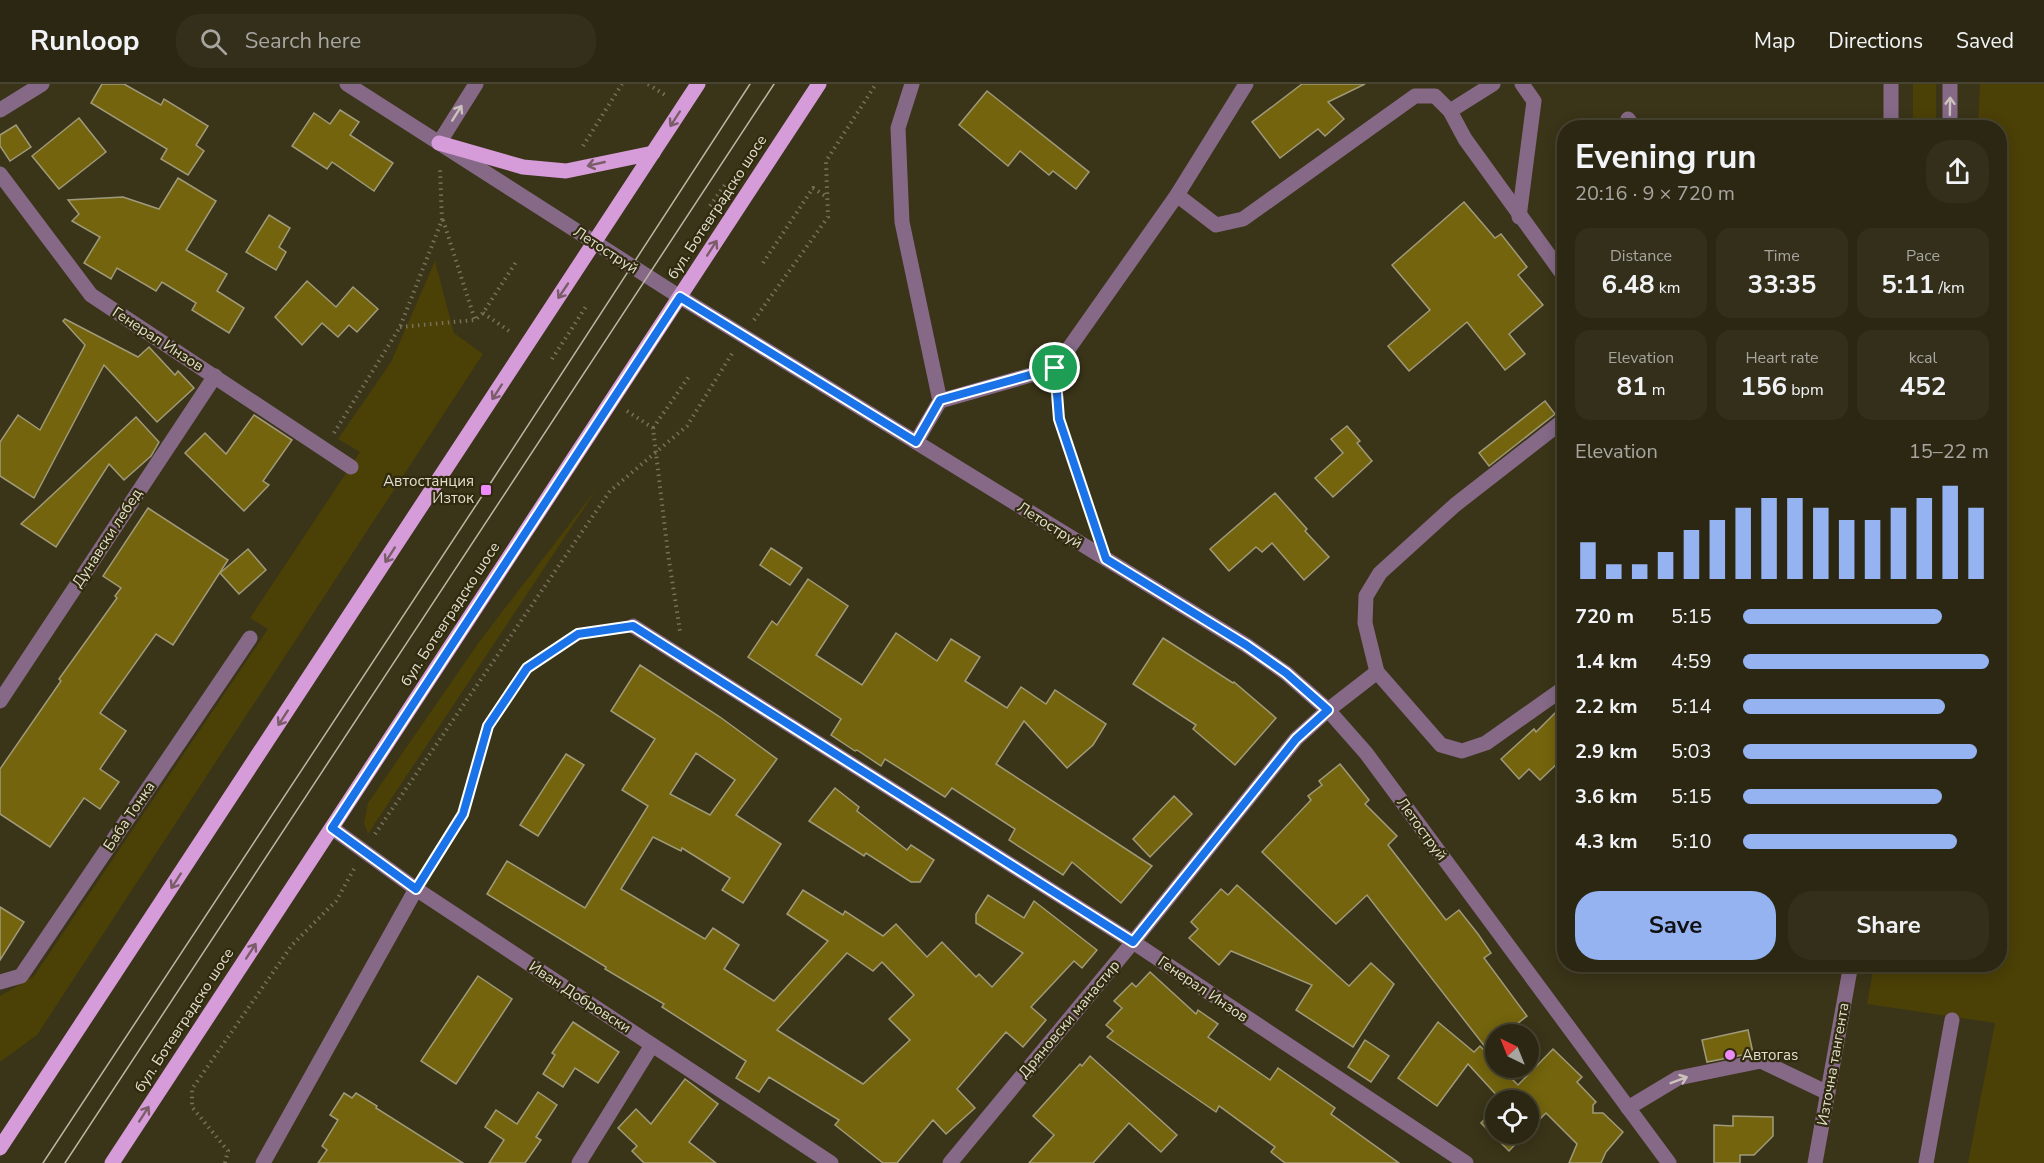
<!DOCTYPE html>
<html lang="en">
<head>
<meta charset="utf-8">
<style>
  body { margin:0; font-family:"Nunito Sans",sans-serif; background:#342f1b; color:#f1f3f6; height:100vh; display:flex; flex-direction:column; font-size:22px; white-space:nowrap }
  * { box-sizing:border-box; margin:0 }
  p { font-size:20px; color:#a6a59f }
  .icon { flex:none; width:33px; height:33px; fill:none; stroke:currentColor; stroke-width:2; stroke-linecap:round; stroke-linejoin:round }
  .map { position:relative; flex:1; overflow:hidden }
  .details { position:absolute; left:1557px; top:36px; width:450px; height:852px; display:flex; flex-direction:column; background:#2c2712; border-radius:24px; box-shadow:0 3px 15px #0003,0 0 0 2px #484432 }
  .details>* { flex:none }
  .needle { width:39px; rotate:317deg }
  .tools { position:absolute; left:1485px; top:940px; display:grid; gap:12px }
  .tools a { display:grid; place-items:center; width:54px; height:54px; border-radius:50%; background:#2c2712; box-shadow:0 3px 15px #0003,0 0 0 2px #484432; font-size:30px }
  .pin { position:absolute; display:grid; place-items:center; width:51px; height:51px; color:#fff; margin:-26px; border:3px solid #fff; border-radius:50%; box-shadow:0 2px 6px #0007 }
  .round { display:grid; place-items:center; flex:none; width:63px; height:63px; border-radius:24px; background:#342f1b }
  .overview { display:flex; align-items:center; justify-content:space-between; height:102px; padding:0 18px }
  h1 { font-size:33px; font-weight:700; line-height:45px }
  .stats { display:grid; grid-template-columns:repeat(3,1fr); gap:9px; height:102px; padding:6px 18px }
  .stats div { display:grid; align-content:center; border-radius:15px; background:#342f1b; text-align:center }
  .stats b { font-size:26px; font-weight:700 }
  .stats small { font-size:16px; font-weight:400 }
  .stats p { font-size:16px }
  .chart { height:168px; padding:12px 18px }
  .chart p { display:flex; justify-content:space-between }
  .chart svg { width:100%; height:108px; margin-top:6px; stroke:#95b2f1; stroke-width:6 }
  .cta { display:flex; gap:12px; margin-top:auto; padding:12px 18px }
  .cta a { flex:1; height:69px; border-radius:24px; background:#95b2f1; color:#111; font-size:24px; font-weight:700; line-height:69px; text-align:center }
  .cta a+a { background:#342f1b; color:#f1f3f6 }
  ul { padding:0 18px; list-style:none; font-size:20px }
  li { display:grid; grid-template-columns:96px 72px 1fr; align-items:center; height:45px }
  li i { height:15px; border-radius:8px; background:#95b2f1 }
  header { display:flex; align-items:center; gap:36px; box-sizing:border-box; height:84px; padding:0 30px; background:#2c2712; border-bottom:2px solid #484432 }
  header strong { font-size:28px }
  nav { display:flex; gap:33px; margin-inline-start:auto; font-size:21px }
  .search { width:420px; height:54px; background:#342f1b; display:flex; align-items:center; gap:15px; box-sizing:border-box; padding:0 21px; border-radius:24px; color:#a6a59f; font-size:22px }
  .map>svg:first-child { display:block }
  .grass { fill:#4b4006 }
  .building { fill:#73640d; stroke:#a09a7a; stroke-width:1.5; fill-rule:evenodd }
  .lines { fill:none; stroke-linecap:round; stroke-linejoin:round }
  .path { stroke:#77725a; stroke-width:4; stroke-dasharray:1.5 4.5; stroke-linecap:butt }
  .minor { stroke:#856987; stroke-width:15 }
  .major { stroke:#d59cd9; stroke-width:15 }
  .tram { stroke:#bbb7a4; stroke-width:1.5 }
  .oneway { stroke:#cbc2bc }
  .oneway2 { stroke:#7a5d69 }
  .route-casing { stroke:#fff; stroke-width:12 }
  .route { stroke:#1a73e8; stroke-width:8 }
  .poi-dot { fill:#ee8bf8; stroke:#302a0e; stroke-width:2 }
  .labels { text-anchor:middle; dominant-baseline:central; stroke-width:4.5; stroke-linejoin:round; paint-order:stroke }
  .street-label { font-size:15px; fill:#e2dfce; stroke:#302a0e }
  .poi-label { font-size:15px; fill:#e2dfce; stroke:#302a0e; text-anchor:end }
</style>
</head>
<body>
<header>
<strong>Runloop</strong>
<div class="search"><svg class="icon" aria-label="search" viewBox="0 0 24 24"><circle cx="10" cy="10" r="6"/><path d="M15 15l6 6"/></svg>Search here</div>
<nav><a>Map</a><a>Directions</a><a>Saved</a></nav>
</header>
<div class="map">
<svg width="2044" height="1079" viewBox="0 0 2044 1079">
  <rect width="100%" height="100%" fill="#3a3418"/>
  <g class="grass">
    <rect x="1913" y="0" width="23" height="43"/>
    <path d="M 1980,0 L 2044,0 L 2044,1079 L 1968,1079 L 1995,939 L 1867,920 L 1874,881 L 2000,880 L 2000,44 L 1978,43 Z"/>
    <path d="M 435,177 L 454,249 L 483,270 L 37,951 L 0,978 L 0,912 L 34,892 L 268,545 L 250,534 L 360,368 L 338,355 L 391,278 Z"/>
    <path d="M 598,403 L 368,750 L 364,739 L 368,719 L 479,558 Z"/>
  </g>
  <g class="building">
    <path d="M 102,0 L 124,0 L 161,21 L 164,15 L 208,42 L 196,61 L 204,67 L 188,91 L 161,75 L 167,65 L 91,19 Z"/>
    <path d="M 1302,0 L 1365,0 L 1328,18 L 1344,35 L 1325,52 L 1318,45 L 1280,74 L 1252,38 Z"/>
    <path d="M 987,7 L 1089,88 L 1076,105 L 1053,87 L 1049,91 L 1020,67 L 1008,82 L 959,41 Z"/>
    <path d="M 340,26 L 359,38 L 350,51 L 393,79 L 374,107 L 332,78 L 327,85 L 292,62 L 314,29 L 330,40 Z"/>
    <path d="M 79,34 L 106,68 L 59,105 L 32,72 Z"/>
    <path d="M 16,41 L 31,63 L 10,77 L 0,62 L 0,51 Z"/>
    <path d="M 178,94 L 216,117 L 186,166 L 227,190 L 217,207 L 244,224 L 229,249 L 192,226 L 196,219 L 162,198 L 156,207 L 117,184 L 111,195 L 84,179 L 100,153 L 72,137 L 79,130 L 68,116 L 123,113 L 159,125 Z"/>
    <path d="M 1464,118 L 1495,154 L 1501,150 L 1527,183 L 1518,191 L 1543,221 L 1509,250 L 1525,270 L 1505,286 L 1467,238 L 1409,287 L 1388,262 L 1430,226 L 1392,181 Z"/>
    <path d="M 269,131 L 290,144 L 279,163 L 286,168 L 276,186 L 246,168 Z"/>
    <path d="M 307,197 L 336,223 L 353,203 L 378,225 L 357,248 L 349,241 L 338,253 L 322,239 L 302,261 L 275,233 Z"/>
    <path d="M 65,235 L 138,273 L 149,263 L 175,291 L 178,287 L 194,304 L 157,338 L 104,281 L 34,414 L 0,392 L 0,358 L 18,331 L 40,346 L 85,261 L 63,237 Z"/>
    <path d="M 1545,317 L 1555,330 L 1489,382 L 1479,369 Z"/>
    <path d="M 254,331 L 292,356 L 263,397 L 269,401 L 244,427 L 185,369 L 205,349 L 226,370 Z"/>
    <path d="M 136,333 L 159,358 L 151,372 L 124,396 L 109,380 L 56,463 L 21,440 Z"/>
    <path d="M 1347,342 L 1360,357 L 1357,359 L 1372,377 L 1333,413 L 1315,394 L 1343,369 L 1331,355 Z"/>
    <path d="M 1275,409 L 1307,445 L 1305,447 L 1329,473 L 1304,496 L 1272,459 L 1262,468 L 1256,463 L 1229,487 L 1210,465 Z"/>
    <path d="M 148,424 L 228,476 L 173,561 L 156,550 L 100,629 L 126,647 L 100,685 L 119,698 L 100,725 L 84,714 L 50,763 L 0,730 L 0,685 L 61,597 L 59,595 L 117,514 L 115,512 L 121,504 L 103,492 Z"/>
    <path d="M 771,464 L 802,484 L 790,501 L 760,481 Z"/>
    <path d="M 248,465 L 266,486 L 239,510 L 220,489 Z"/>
    <path d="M 808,495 L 848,522 L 816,571 L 862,601 L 896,549 L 937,577 L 951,555 L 980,573 L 965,597 L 1007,624 L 1021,603 L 1046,620 L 1055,606 L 1106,640 L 1093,661 L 1067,684 L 1024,637 L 996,680 L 1152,782 L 1121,819 L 1072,778 L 1063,791 L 1009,756 L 1015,745 L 952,704 L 945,713 L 885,675 L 881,682 L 857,666 L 855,667 L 831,651 L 841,635 L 748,573 L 772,537 L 777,541 Z"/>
    <path d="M 1163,554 L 1233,599 L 1234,598 L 1276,634 L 1235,681 L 1193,645 L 1196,641 L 1133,600 Z"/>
    <path d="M 640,581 L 720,633 L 777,675 L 736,731 L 781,760 L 743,819 L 722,806 L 730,794 L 682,764 L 681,767 L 653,753 L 621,805 L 705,855 L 713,844 L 739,861 L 724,885 L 774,917 L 828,857 L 787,830 L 803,806 L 843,831 L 845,827 L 883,852 L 896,840 L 927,873 L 942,858 L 976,893 L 979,890 L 992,903 L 1023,869 L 976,839 L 976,830 L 988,811 L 1024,834 L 1034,817 L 1097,866 L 1082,884 L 1074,877 L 1031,923 L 1046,936 L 1023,963 L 1006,948 L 957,1005 L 975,1024 L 946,1050 L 933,1036 L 897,1079 L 883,1079 L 835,1041 L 839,1036 L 769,993 L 759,1008 L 736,994 L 746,977 L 662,923 L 664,920 L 605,885 L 606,883 L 487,810 L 507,777 L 585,824 L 648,722 L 622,706 L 655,655 L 611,627 ZM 696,669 L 735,696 L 710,731 L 670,710 ZM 847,869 L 873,887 L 882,878 L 914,911 L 889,935 L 910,956 L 863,1000 L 777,946 Z"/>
    <path d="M 1564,620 L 1564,673 L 1540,696 L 1529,685 L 1519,695 L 1501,675 L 1534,645 L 1536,648 Z"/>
    <path d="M 566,670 L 584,681 L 538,752 L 520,741 Z"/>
    <path d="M 1340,680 L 1369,716 L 1365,720 L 1397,752 L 1388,761 L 1446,836 L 1459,826 L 1478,850 L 1491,869 L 1484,874 L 1527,932 L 1503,951 L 1496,951 L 1496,957 L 1486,964 L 1367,811 L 1336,840 L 1262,768 L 1311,716 L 1308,712 L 1322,701 L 1319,697 Z"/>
    <path d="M 835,704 L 859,723 L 857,727 L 907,766 L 911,761 L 934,776 L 920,798 L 911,798 L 866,769 L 864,772 L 809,737 Z"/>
    <path d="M 1174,712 L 1192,730 L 1150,773 L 1133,755 Z"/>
    <path d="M 1237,801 L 1349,902 L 1371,879 L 1394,900 L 1353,963 L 1296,926 L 1312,901 L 1231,867 L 1219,881 L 1189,854 L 1198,845 L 1191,838 L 1221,805 L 1228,811 Z"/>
    <path d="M 0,823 L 24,838 L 0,876 Z"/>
    <path d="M 1150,888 L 1196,930 L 1198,926 L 1218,940 L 1208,953 L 1270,996 L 1278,984 L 1335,1024 L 1331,1030 L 1399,1079 L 1285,1079 L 1271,1068 L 1275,1063 L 1219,1022 L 1216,1028 L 1107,953 L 1113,947 L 1106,941 L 1122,924 L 1114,917 L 1132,899 L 1136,903 Z"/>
    <path d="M 478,892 L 512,915 L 456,1000 L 421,977 Z"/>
    <path d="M 573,938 L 619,968 L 598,999 L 575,984 L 563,1003 L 543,990 L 555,971 L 552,969 Z"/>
    <path d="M 1438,938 L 1474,968 L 1480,962 L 1496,978 L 1496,984 L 1501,984 L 1518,1001 L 1553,965 L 1582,993 L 1577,998 L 1596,1018 L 1593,1021 L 1593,1029 L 1603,1029 L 1623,1048 L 1606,1068 L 1601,1079 L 1569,1079 L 1577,1060 L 1546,1029 L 1528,1047 L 1528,1017 L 1502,1017 L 1468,980 L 1437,1022 L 1398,994 Z"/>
    <path d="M 1748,946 L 1753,969 L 1707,978 L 1702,956 Z"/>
    <path d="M 1365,956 L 1389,972 L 1371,998 L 1348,983 Z"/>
    <path d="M 1090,972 L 1177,1051 L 1161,1068 L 1129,1039 L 1093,1079 L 1029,1079 L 1054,1051 L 1033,1032 L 1080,980 L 1082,982 Z"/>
    <path d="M 685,995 L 718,1020 L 689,1058 L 716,1079 L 644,1079 L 632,1067 L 637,1062 L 618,1044 L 636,1025 L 651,1040 Z"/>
    <path d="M 538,1008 L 557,1021 L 536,1053 L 541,1056 L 525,1079 L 489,1079 L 504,1056 L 485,1043 L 496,1026 L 517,1040 Z"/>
    <path d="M 344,1009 L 352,1014 L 356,1009 L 377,1022 L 376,1024 L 463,1079 L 318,1079 L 327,1066 L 322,1062 L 338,1036 L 330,1031 Z"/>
    <path d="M 1496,1024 L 1496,1050 L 1525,1050 L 1509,1067 L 1481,1039 Z"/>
    <path d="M 1733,1032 L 1773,1033 L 1773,1052 L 1754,1071 L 1740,1071 L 1740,1079 L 1714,1079 L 1714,1041 L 1733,1042 Z"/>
  </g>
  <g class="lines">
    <g class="path">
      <path d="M 648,0 L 665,11"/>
      <path d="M 583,62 L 622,0"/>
      <path d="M 710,122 L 727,98"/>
      <path d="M 443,136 L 475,236"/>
      <path d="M 763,179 L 813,104 L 827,113"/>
      <path d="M 483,229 L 512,249"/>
      <path d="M 754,236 L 828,133 L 826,77 L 876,0"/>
      <path d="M 400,243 L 475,236 L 483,229 L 516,178"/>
      <path d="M 552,275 L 587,221"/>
      <path d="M 1057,303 L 1059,335 L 1095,442"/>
      <path d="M 627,327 L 653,344 L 668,470 L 680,547"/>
      <path d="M 653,344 L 690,291"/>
      <path d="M 334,349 L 400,243 L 442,136 L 440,84"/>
      <path d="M 375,750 L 610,407 L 687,342 L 733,268"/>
      <path d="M 426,789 L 463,730 L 488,642 L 527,584 L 578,550 L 614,545"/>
      <path d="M 225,1079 L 228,1067 L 192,1023 L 192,1005 L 292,861 L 336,817 L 354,785"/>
    </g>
    <g class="minor">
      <path d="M 347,0 L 680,213 L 1246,561 L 1286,589 L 1328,626 L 1366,669 L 1669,1079"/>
      <path d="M 912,0 L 898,44 L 902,138 L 940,317"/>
      <path d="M 0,26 L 42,0"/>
      <path d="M 1450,27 L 1493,0"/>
      <path d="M 1628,35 L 1634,44"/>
      <path d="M 1891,44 L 1891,0"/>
      <path d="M 1950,44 L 1950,0"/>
      <path d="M 439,59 L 476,0"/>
      <path d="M 0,90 L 91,211 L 351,383"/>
      <path d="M 1177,111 L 1216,141 L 1243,135 L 1415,12 L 1435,12 L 1450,27 L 1465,55 L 1564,192"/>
      <path d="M 1519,133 L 1534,17 L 1522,0"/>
      <path d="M 916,358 L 940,317 L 1055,284 L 1177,111 L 1246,0"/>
      <path d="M 633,542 L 1133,858 L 1466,1079"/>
      <path d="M 1377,588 L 1441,661 L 1462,667 L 1486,659 L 1564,604"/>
      <path d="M 0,617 L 215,292"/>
      <path d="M 332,744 L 416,805 L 831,1079"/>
      <path d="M 0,898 L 21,892 L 250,554"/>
      <path d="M 1628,1024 L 1678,994 L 1761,977 L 1828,1009"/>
      <path d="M 263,1079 L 416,805"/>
      <path d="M 579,1079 L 652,961"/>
      <path d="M 950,1079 L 1133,858 L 1296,655 L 1328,626 L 1377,588 L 1365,539 L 1366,512 L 1380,489 L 1455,421 L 1564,336"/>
      <path d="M 1815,1079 L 1851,880"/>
      <path d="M 1926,1079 L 1952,936"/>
    </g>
    <g class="major">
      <path d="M 439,59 L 523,83 L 566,87 L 653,69"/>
      <path d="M 0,1064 L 698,0"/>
      <path d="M 112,1079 L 819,0"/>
    </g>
    <g class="tram">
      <path d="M 43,1079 L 486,406 L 750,0"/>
      <path d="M 65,1079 L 774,0"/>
    </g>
  </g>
  <defs><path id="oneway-shaft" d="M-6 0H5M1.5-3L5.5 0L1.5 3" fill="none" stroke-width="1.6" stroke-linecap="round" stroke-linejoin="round" transform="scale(1.5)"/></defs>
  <g class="oneway">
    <use href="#oneway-shaft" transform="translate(1950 22) rotate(-89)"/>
    <use href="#oneway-shaft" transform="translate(457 29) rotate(-58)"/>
    <use href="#oneway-shaft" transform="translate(1679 996) rotate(-21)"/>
  </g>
  <g class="oneway2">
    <use href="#oneway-shaft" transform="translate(675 35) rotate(123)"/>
    <use href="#oneway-shaft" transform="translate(596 80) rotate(167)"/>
    <use href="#oneway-shaft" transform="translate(712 164) rotate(-57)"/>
    <use href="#oneway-shaft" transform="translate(563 207) rotate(124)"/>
    <use href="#oneway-shaft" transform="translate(497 308) rotate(123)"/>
    <use href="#oneway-shaft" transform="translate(390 471) rotate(123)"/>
    <use href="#oneway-shaft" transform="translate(283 634) rotate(123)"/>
    <use href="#oneway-shaft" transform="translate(176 797) rotate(123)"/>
    <use href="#oneway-shaft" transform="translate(251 867) rotate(-57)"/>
    <use href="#oneway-shaft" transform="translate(144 1030) rotate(-57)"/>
  </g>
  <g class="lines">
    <g class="route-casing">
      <path id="route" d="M 680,213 L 916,358 L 940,316 L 1055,284 L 1059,335 L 1106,475 L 1246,561 L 1286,589 L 1328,626 L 1296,655 L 1133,858 L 633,542 L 578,550 L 527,584 L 488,642 L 463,730 L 416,805 L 332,744 Z"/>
    </g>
    <use href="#route" class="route"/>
  </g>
  <g class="poi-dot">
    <rect x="480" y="400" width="12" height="12" rx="3"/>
    <circle cx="1730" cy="971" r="6"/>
  </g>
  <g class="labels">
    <g class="street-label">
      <text transform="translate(717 123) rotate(-57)">бул. Ботевградско шосе</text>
      <text transform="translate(606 166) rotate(33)">Летоструй</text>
      <text transform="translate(158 255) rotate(33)">Генерал Инзов</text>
      <text transform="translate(1050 441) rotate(32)">Летоструй</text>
      <text transform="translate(107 454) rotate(-57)">Дунавски лебед</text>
      <text transform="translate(450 530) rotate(-57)">бул. Ботевградско шосе</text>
      <text transform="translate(129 732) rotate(-56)">Баба Тонка</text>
      <text transform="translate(1422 745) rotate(54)">Летоструй</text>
      <text transform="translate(1203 905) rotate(34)">Генерал Инзов</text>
      <text transform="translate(580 913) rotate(33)">Иван Добровски</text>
      <text transform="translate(1069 935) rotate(-50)">Дряновски манастир</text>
      <text transform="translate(184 936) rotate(-57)">бул. Ботевградско шосе</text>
      <text transform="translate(1833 980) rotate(-80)">Източна тангента</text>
    </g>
    <g class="poi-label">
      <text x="474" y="397">Автостанция<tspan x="474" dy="17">Изток</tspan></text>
      <text x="1742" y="971" text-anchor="start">Автогаѕ</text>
    </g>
  </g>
</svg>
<div class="tools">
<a><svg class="needle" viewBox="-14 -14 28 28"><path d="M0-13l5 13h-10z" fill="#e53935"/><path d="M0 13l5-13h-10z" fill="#a6a59f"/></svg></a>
<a><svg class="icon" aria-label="locate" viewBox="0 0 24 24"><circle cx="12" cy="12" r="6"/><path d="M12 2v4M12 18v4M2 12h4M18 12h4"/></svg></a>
</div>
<div class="pin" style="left:1055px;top:284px;background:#1e9e55"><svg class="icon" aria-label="arrive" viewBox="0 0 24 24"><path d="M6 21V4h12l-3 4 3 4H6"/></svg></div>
<section class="details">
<div class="overview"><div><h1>Evening run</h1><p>20:16 · 9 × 720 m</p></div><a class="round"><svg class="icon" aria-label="share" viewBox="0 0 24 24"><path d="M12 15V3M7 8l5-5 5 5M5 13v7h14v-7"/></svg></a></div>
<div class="stats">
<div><p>Distance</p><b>6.48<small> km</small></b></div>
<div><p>Time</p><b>33:35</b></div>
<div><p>Pace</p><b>5:11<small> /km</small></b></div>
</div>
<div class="stats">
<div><p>Elevation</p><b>81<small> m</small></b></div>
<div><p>Heart rate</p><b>156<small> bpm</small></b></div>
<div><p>kcal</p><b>452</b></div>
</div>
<div class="chart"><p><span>Elevation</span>15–22 m</p>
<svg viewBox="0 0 160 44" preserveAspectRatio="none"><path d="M5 44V29M15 44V38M25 44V38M35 44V33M45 44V24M55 44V20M65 44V15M75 44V11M85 44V11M95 44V15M105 44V20M115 44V20M125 44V15M135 44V11M145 44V6M155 44V15"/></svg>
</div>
<ul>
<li><b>720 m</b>5:15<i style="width:81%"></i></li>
<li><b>1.4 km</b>4:59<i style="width:100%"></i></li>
<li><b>2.2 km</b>5:14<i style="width:82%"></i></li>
<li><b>2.9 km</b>5:03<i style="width:95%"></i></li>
<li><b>3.6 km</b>5:15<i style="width:81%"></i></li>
<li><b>4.3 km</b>5:10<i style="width:87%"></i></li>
</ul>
<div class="cta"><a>Save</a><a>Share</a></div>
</section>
</div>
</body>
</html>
